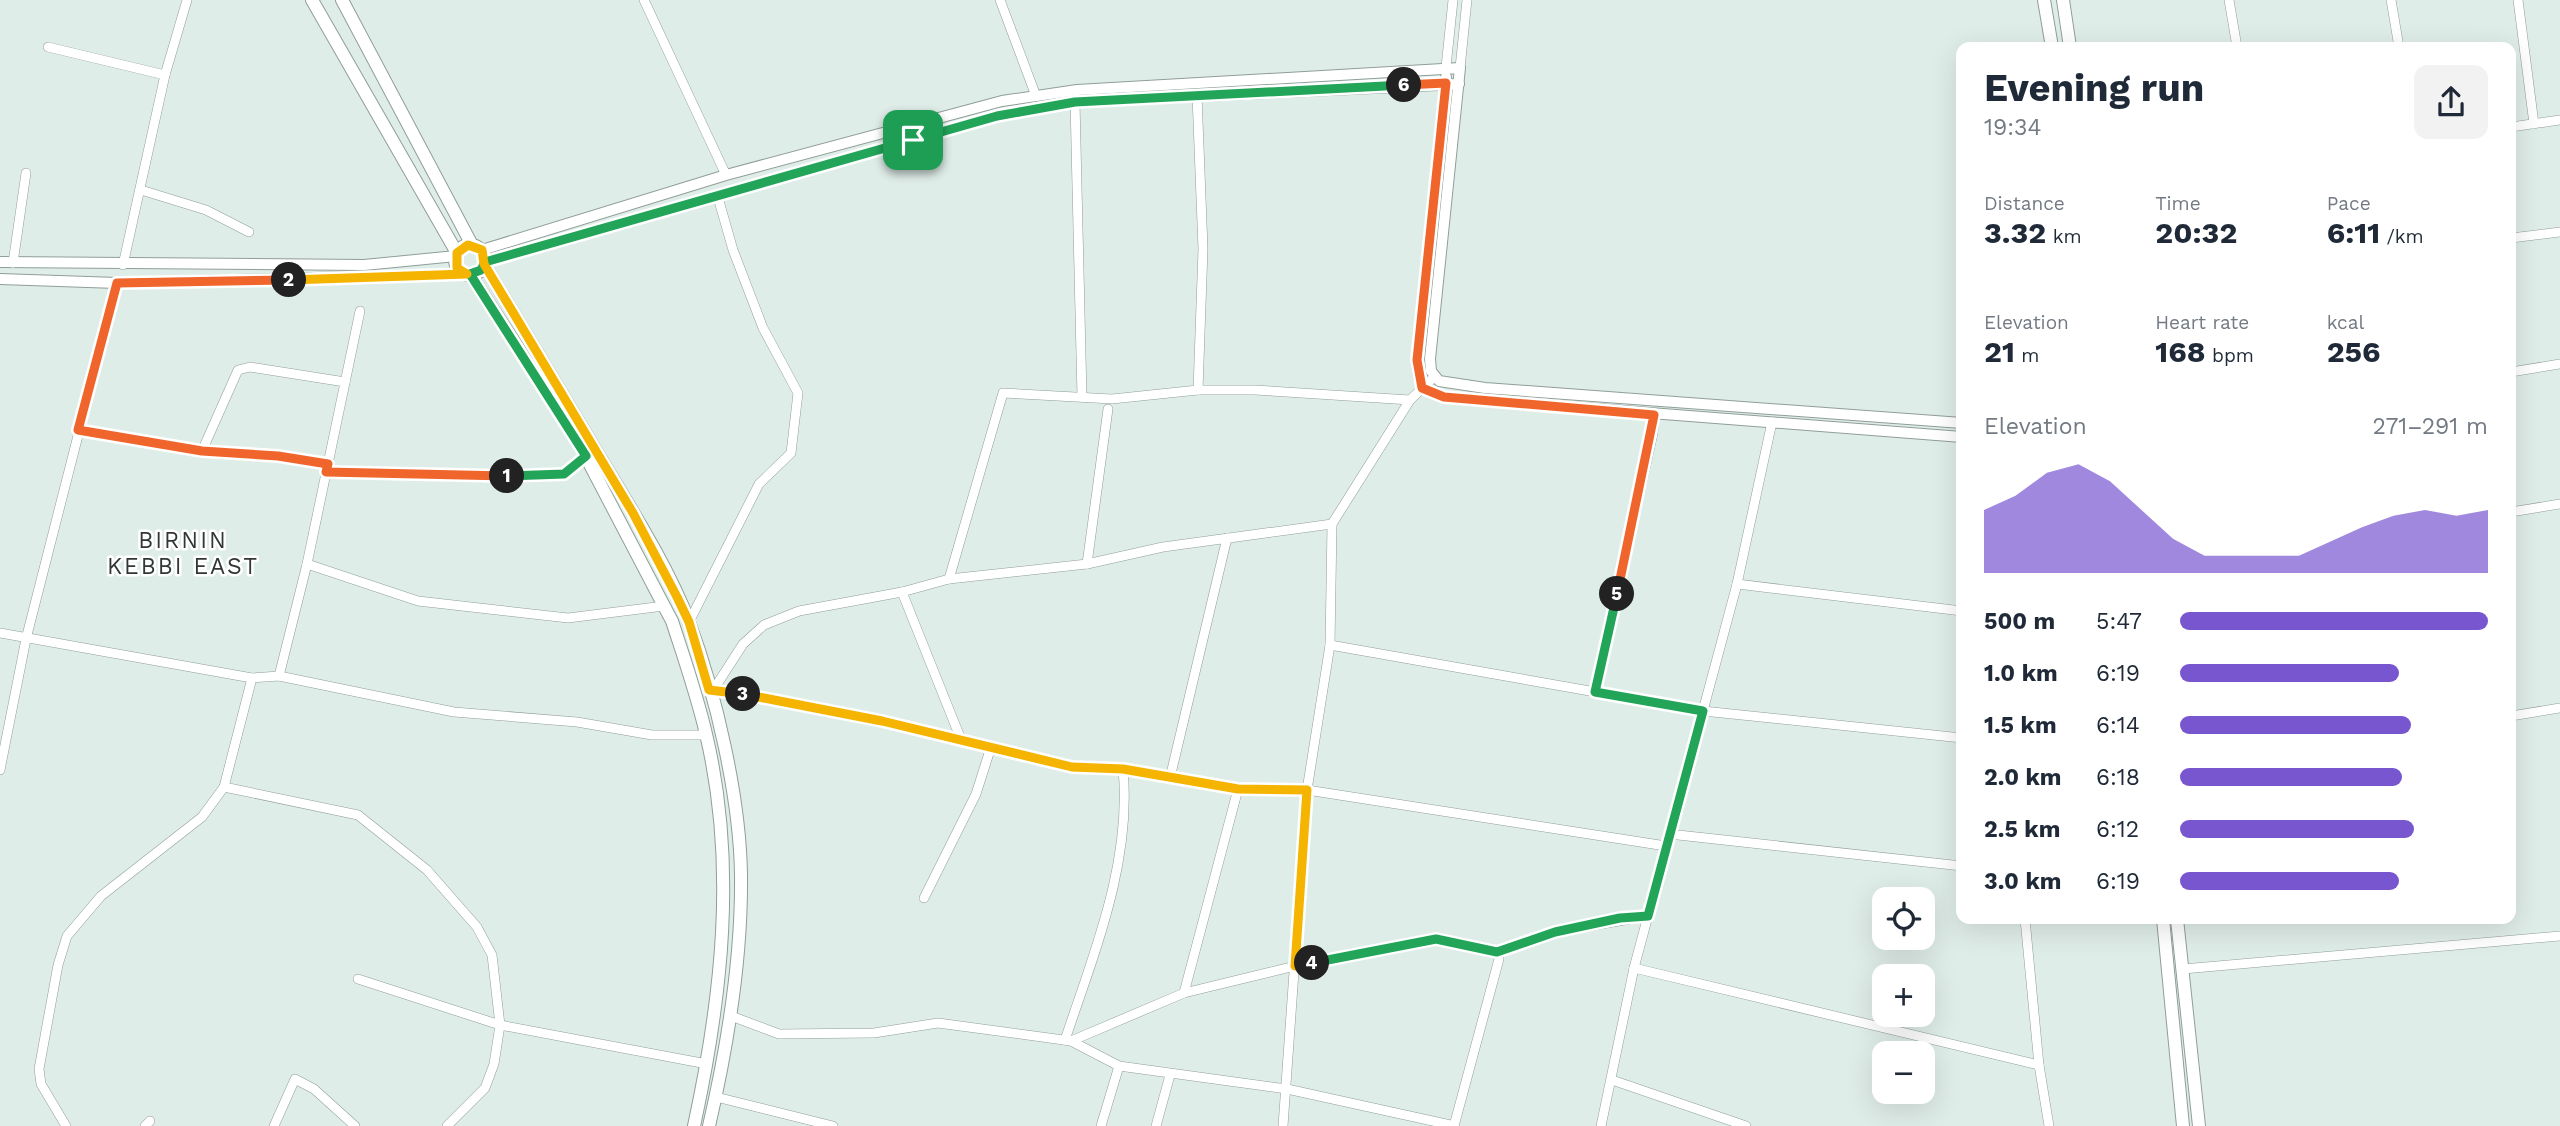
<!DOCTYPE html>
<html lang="en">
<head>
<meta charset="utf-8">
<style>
  body { margin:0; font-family:"Work Sans",sans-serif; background:#f2f2f3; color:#1f2937; height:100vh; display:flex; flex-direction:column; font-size:26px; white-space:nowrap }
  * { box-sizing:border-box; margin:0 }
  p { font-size:23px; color:#747a83 }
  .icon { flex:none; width:38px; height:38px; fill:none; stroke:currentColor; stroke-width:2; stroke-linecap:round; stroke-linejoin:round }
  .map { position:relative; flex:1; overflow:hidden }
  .sheet { position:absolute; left:1956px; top:42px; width:560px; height:882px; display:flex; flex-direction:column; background:#fff; border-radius:14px; box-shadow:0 7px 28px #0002 }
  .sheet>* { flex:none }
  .fabs { position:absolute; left:1872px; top:887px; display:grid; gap:14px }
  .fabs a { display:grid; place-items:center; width:63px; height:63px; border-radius:14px; background:#fff; box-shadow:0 7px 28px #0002; font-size:35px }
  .pin { position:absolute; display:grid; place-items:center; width:60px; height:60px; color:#fff; margin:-30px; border-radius:14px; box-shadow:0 4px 10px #0006 }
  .km { position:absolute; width:35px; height:35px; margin:-18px; border-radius:50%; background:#222; color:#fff; font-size:19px; line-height:35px; text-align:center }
  .round { display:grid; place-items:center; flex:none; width:74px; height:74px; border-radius:14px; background:#f2f2f3 }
  .headline { display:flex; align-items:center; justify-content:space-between; height:119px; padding:0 28px }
  h1 { font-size:38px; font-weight:700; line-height:52px }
  .metrics { display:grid; grid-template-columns:repeat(3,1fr); gap:10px; height:119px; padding:7px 28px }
  .metrics div { display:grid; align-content:center }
  .metrics b { font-size:30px; font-weight:700 }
  .metrics small { font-size:19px; font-weight:400 }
  .metrics p { font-size:19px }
  .chart { height:196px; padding:14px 28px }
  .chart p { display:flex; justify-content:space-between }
  .chart svg { width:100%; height:126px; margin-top:7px; fill:#7756d0; opacity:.7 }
  ul { padding:0 28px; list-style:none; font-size:23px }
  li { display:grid; grid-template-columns:112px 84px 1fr; align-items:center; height:52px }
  li i { height:18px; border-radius:9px; background:#7756d0 }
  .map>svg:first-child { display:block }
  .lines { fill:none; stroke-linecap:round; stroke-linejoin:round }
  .minor-casing { stroke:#909e98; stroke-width:10 }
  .tertiary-casing { stroke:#909e98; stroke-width:12 }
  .secondary-casing { stroke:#909e98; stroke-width:14 }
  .minor { stroke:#fff; stroke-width:9 }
  .tertiary { stroke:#fff; stroke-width:10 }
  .secondary { stroke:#fff; stroke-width:12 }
  .split-1-casing { stroke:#fff; stroke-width:14 }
  .split-2-casing { stroke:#fff; stroke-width:14 }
  .split-3-casing { stroke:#fff; stroke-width:14 }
  .split-4-casing { stroke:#fff; stroke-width:14 }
  .split-5-casing { stroke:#fff; stroke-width:14 }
  .split-6-casing { stroke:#fff; stroke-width:14 }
  .split-7-casing { stroke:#fff; stroke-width:14 }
  .split-1 { stroke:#22a559; stroke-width:9 }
  .split-2 { stroke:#f0652b; stroke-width:9 }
  .split-3 { stroke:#f5b400; stroke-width:9 }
  .split-4 { stroke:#f5b400; stroke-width:9 }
  .split-5 { stroke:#22a559; stroke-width:9 }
  .split-6 { stroke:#f0652b; stroke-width:9 }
  .split-7 { stroke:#22a559; stroke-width:9 }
  .labels { text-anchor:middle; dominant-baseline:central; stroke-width:5; stroke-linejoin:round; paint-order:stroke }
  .neighbourhood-label { font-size:23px; letter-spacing:2px; fill:#313735; stroke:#fff }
</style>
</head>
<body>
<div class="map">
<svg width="2560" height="1126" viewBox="0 0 2560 1126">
  <rect width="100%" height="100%" fill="#dfede8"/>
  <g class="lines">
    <g class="minor-casing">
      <g id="minor">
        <path d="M 644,0 L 726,175"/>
        <path d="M 1000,0 L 1036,96"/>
        <path d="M 2229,0 L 2237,47"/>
        <path d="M 2391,0 L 2399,47"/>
        <path d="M 2518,0 L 2534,124"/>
        <path d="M 48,47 L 165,75"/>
        <path d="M 1446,67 L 1453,0"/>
        <path d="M 1460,68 L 1467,0"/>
        <path d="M 1197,95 L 1203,249 L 1198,390"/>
        <path d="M 1075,102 L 1082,397"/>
        <path d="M 2511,127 L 2560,120"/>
        <path d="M 141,190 L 206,210 L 249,232"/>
        <path d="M 2511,238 L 2560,232"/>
        <path d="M 13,263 L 26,173"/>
        <path d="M 123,265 L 165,75 L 187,0"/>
        <path d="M 2511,372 L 2560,364"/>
        <path d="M 78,430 L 202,451 L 278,456 L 328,464"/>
        <path d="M 202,451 L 238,370 L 250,367 L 345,382"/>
        <path d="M 326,473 L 489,477 L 564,474 L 586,455"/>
        <path d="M 2511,512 L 2560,504"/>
        <path d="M 307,564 L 418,601 L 506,611 L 568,618 L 664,606"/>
        <path d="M 1087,564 L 1108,409"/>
        <path d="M 949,579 L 1003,393 L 1112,399 L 1198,390 L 1255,390 L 1410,400"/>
        <path d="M 1737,584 L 1962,611"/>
        <path d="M 902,592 L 962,742"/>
        <path d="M 689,622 L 759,484 L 791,453 L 798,393 L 763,328 L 733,250 L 717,194"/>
        <path d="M 0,633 L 252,678 L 279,676 L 454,712 L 577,722 L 652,735 L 706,735"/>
        <path d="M 1330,645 L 1703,711 L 1962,738"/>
        <path d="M 279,676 L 307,564 L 360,311"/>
        <path d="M 714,689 L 743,644 L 764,625 L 799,611 L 902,592 L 949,579 L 1087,564 L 1163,547 L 1332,524"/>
        <path d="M 717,689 L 882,721 L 1072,767 L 1123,769 L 1238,789 L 1307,790 L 1666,846"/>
        <path d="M 1595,692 L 1653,433 L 1654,415"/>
        <path d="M 2511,716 L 2560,708"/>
        <path d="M 0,770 L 26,639 L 117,283"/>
        <path d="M 1170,778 L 1227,538"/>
        <path d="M 224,787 L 358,815 L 427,870 L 477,927 L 492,955 L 500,1025 L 494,1064 L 485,1088 L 447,1126"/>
        <path d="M 1669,834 L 1962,866"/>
        <path d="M 924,898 L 976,794 L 990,750"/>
        <path d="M 2025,919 L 2039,1065 L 2049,1126"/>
        <path d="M 1634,968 L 2039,1065"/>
        <path d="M 2183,969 L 2560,936"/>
        <path d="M 358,979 L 500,1025 L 707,1064"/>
        <path d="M 1184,993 L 1238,789"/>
        <path d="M 731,1016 L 779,1034 L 874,1033 L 938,1023 L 1071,1041 L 1119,1066 L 1287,1089 L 1455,1126"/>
        <path d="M 1065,1040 C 1094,953 1132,862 1123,769"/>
        <path d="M 1071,1041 L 1184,993 L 1295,966 L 1436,938 L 1498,952 L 1555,932 L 1648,916"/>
        <path d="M 1612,1080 L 1746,1126"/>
        <path d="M 716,1097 L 833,1126"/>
        <path d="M 66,1126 L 41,1084 L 39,1069 L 58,965 L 67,936 L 101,896 L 202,817 L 224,787 L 252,678"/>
        <path d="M 145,1126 L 150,1121"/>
        <path d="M 274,1126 L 295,1079 L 314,1089 L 355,1126"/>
        <path d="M 1101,1126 L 1119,1066"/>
        <path d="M 1156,1126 L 1170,1075"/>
        <path d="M 1283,1126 L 1307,790 L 1330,645 L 1332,524 L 1410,400 L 1434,377"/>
        <path d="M 1454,1126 L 1499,959 L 1498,952"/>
        <path d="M 1601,1126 L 1634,968 L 1737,584 L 1772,422"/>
      </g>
    </g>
    <g class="tertiary-casing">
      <g id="tertiary">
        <path d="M 1446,77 L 1417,360 C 1418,383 1421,391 1444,397 L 1962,437"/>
        <path d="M 482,250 L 726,175 L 1002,101 L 1077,90 L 1460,68 L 1430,359 L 1431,371 L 1439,381 L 1485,388 L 1962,423"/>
        <path d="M 0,262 L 364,265 L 456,256"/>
        <path d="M 485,262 L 997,116 L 1075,102 L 1459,84"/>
        <path d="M 0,279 L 117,283 L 467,274"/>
      </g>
    </g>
    <g class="secondary-casing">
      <g id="secondary">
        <path d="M 312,0 L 457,253"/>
        <path d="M 342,0 L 472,245"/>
        <path d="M 2044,0 L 2052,47"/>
        <path d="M 2063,0 L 2070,47"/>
        <circle cx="470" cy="260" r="15"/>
        <path d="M 484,264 C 524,331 564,397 604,464 C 634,514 668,567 689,622 C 716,694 740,798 741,875 C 742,959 728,1044 709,1126"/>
        <path d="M 470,274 L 574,434 L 664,606 L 672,621 C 684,658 697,695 706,734 C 737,864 722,997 694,1126"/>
        <path d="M 2163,919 L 2183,1126"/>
        <path d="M 2177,919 L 2199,1126"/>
      </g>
    </g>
    <use href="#minor" class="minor"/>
    <use href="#tertiary" class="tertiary"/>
    <use href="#secondary" class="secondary"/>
  </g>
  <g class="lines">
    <g class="split-1-casing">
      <path id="split-1" d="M 507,476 L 564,474 L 586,456 L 470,274 L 481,270 L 485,262 L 913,140"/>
    </g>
    <g class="split-2-casing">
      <path id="split-2" d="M 289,280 L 117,283 L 78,430 L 202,451 L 278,456 L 328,464 L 326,472 L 507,476"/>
    </g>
    <g class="split-3-casing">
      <path id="split-3" d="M 289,280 L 467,274 L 457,268 L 457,253 L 468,245 L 482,250 L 484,264 L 633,513 L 677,597 L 689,622 L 709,690 L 743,694"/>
    </g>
    <g class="split-4-casing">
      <path id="split-4" d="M 743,694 L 882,721 L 1072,767 L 1123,769 L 1238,789 L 1307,790 L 1295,966 L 1312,963"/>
    </g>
    <g class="split-5-casing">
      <path id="split-5" d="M 1312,963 L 1436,939 L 1497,952 L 1555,932 L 1620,918 L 1648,916 L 1703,711 L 1595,692 L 1617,594"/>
    </g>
    <g class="split-6-casing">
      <path id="split-6" d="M 1404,85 L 1446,83 L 1417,360 L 1422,388 L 1444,397 L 1654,415 L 1617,594"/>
    </g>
    <g class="split-7-casing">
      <path id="split-7" d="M 913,140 L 997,116 L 1075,102 L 1404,85"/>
    </g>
    <use href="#split-1" class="split-1"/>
    <use href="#split-2" class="split-2"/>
    <use href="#split-3" class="split-3"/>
    <use href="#split-4" class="split-4"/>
    <use href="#split-5" class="split-5"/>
    <use href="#split-6" class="split-6"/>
    <use href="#split-7" class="split-7"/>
  </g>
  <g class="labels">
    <g class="neighbourhood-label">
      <text x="183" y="540">BIRNIN<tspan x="183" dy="26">KEBBI EAST</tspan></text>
    </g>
  </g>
</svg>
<div class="fabs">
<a><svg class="icon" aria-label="locate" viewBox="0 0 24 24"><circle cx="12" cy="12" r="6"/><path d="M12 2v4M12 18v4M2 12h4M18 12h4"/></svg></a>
<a>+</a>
<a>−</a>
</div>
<div class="pin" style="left:913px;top:140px;background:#1e9e55"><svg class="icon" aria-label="arrive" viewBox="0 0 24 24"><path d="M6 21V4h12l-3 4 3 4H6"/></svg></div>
<b class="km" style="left:507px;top:476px">1</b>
<b class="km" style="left:289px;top:280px">2</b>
<b class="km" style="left:743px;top:694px">3</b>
<b class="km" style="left:1312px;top:963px">4</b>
<b class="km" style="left:1617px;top:594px">5</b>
<b class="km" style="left:1404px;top:85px">6</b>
<section class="sheet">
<div class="headline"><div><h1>Evening run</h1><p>19:34</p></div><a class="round"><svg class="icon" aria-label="share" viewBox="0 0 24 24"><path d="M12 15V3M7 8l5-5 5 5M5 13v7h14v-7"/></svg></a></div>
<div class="metrics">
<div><p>Distance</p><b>3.32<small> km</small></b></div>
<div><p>Time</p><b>20:32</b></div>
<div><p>Pace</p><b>6:11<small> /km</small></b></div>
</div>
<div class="metrics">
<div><p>Elevation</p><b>21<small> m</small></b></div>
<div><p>Heart rate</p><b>168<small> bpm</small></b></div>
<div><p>kcal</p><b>256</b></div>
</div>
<div class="chart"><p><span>Elevation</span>271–291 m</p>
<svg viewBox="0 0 160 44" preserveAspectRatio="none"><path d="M0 44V22L10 17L20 9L30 6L40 12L50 22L60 32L70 38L80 38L90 38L100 38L110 33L120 28L130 24L140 22L150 24L160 22V44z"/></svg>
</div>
<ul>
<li><b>500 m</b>5:47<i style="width:100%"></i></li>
<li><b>1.0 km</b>6:19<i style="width:71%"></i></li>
<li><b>1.5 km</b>6:14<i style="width:75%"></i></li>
<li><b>2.0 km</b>6:18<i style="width:72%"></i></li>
<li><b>2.5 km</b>6:12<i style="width:76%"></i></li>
<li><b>3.0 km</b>6:19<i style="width:71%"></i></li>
</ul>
</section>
</div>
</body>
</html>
